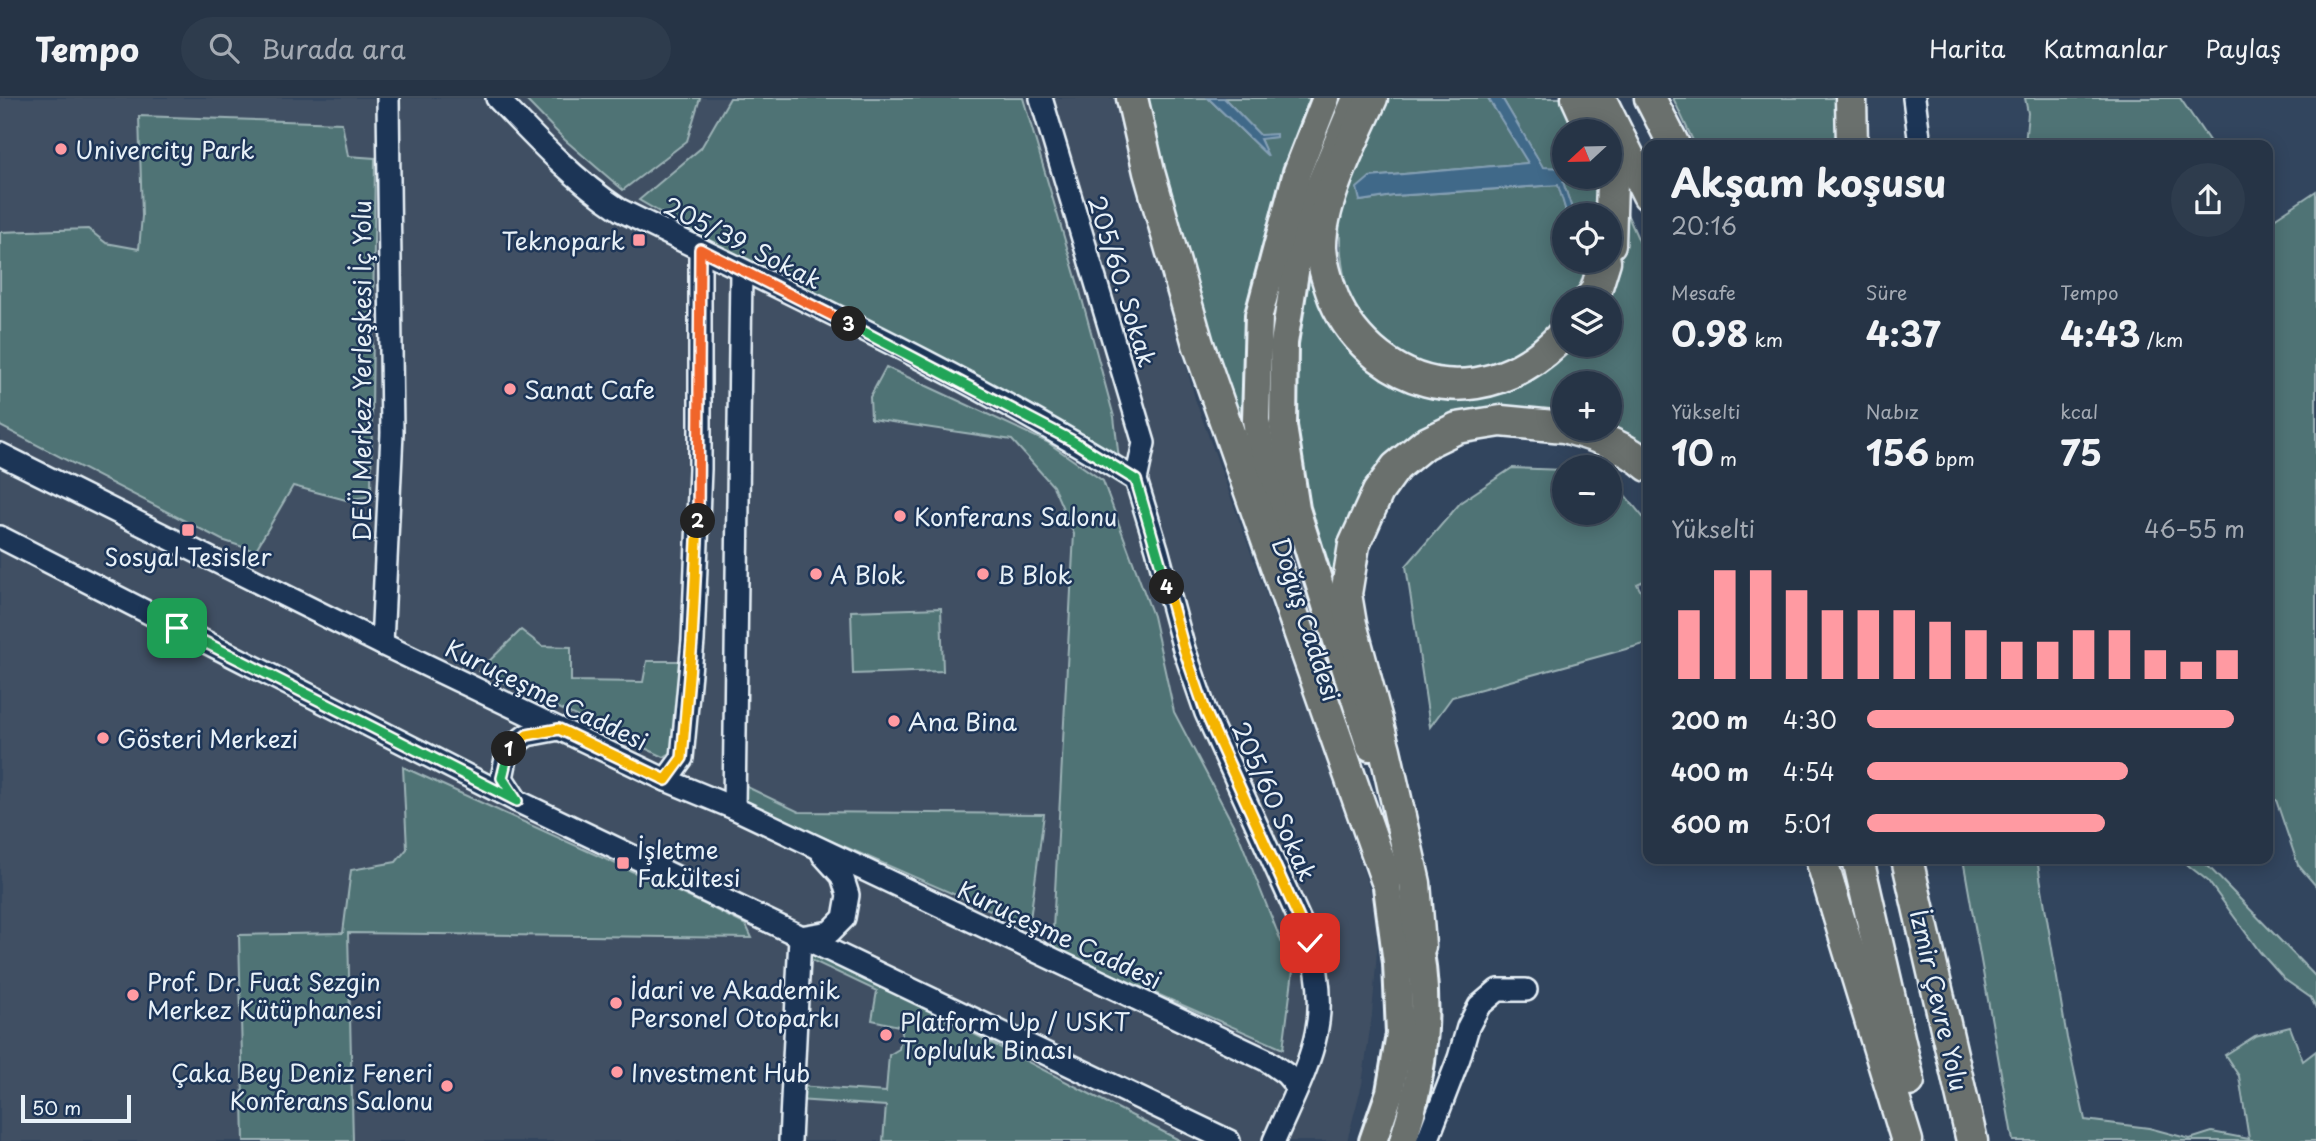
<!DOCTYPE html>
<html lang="tr">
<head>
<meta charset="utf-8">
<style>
  body { margin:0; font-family:"Playpen Sans",sans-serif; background:#2e3c4d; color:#f1f3f6; height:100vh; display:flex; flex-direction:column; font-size:26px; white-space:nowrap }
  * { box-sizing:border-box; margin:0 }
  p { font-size:23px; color:#a4aab3 }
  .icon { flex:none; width:38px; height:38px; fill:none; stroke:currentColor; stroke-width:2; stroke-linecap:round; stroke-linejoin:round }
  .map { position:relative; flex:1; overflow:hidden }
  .side { position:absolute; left:1643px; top:42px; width:630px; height:724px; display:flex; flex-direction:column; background:#263446; border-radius:14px; box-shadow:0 4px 18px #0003,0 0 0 2px #424f5f }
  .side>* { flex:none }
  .needle { width:46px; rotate:248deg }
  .controls { position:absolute; left:1552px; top:21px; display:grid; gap:14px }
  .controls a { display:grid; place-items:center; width:70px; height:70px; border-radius:50%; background:#263446; box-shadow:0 4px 18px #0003,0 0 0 2px #424f5f; font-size:35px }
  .scale { position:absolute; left:21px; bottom:18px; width:110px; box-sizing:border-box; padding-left:7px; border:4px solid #e8f1f8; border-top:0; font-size:19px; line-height:24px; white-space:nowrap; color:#e8f1f8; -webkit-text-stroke:5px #1d3557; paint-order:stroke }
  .pin { position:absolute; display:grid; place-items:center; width:60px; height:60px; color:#fff; margin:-30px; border-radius:14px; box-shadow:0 4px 10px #0006 }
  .km { position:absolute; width:35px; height:35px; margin:-18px; border-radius:50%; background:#222; color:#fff; font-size:19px; line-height:35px; text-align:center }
  .round { display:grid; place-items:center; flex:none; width:74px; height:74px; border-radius:37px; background:#2e3c4d }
  .headline { display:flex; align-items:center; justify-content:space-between; height:119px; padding:0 28px }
  h1 { font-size:38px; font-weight:700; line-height:52px }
  .metrics { display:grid; grid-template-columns:repeat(3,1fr); gap:10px; height:119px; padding:7px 28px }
  .metrics div { display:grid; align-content:center }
  .metrics b { font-size:35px; font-weight:700 }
  .metrics small { font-size:19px; font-weight:400 }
  .metrics p { font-size:19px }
  .chart { height:196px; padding:14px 28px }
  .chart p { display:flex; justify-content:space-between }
  .chart svg { width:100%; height:126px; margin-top:7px; stroke:#ff9aa2; stroke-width:6 }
  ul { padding:0 28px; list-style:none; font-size:23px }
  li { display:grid; grid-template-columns:112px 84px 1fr; align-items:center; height:52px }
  li i { height:18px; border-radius:9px; background:#ff9aa2 }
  header { display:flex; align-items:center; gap:42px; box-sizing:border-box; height:98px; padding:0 35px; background:#263446; border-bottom:2px solid #424f5f }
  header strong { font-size:33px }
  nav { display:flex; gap:38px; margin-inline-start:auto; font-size:24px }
  .search { width:490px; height:63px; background:#2e3c4d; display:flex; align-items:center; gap:18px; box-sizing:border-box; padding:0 24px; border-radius:38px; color:#a4aab3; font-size:26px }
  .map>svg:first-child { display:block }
  .built { fill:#405063 }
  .green { fill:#4f7374; stroke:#9cb2b6; stroke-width:2 }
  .water { fill:#416989; stroke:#849fb5; stroke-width:2 }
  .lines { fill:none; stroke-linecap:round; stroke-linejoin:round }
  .minor-casing { stroke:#e8f1f8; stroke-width:26 }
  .major-casing { stroke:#e8f1f8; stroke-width:32 }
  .highway-casing { stroke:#e8f1f8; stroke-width:35 }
  .minor { stroke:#1d3557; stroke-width:21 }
  .major { stroke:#6a706d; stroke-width:26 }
  .highway { stroke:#6a706d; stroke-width:30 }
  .split-1-casing { stroke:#fff; stroke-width:14 }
  .split-2-casing { stroke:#fff; stroke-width:14 }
  .split-3-casing { stroke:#fff; stroke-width:14 }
  .split-4-casing { stroke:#fff; stroke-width:14 }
  .split-5-casing { stroke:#fff; stroke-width:14 }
  .split-1 { stroke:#22a559; stroke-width:9 }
  .split-2 { stroke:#f5b400; stroke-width:9 }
  .split-3 { stroke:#f0652b; stroke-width:9 }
  .split-4 { stroke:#22a559; stroke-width:9 }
  .split-5 { stroke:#f5b400; stroke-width:9 }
  .poi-dot { fill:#ff9aa2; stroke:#1d3557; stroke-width:2.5 }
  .labels { text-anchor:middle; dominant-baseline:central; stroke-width:5; stroke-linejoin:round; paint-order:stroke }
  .poi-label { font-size:24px; fill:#e8f1f8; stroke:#1d3557; text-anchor:start }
  .street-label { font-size:24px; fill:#e8f1f8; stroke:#1d3557 }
</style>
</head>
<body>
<header>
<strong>Tempo</strong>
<div class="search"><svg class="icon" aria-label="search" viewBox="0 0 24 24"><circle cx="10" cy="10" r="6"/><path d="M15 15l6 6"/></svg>Burada ara</div>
<nav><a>Harita</a><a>Katmanlar</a><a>Paylaş</a></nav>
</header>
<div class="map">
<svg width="2316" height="1043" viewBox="0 0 2316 1043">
  <rect width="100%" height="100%" fill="#32455e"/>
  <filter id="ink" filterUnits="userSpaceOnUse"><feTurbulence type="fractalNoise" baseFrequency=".0143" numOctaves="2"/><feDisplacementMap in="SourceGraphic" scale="14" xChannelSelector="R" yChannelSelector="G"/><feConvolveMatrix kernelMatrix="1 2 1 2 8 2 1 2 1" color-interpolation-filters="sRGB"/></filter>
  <g filter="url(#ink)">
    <path class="built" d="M 0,0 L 1119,0 L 1147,121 L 1195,301 L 1329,670 L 1376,811 L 1377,853 L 1372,917 L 1362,986 L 1347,1043 L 0,1043 Z"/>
    <g class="green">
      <path d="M 524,0 L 700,0 L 687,43 L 623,92 L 565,42 Z"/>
      <path d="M 730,0 L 1023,0 L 1079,190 L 1114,319 L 1119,361 L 1037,311 L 713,145 L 639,102 L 701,50 Z"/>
      <path d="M 1140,0 L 1208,0 L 1266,56 L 1260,40 L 1276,39 L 1260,37 L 1224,0 L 1314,0 L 1275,99 L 1250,219 L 1262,407 Z"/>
      <path d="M 1384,0 L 1488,0 L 1529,65 L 1370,79 L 1360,103 L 1393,98 L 1559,87 L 1567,117 L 1564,117 L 1564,163 L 1593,163 L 1586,181 L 1573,201 L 1564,201 L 1564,213 C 1548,233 1530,255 1505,264 C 1456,281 1409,270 1374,233 C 1366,225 1359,217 1354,208 C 1344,188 1341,163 1340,141 C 1340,134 1338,126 1339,119 C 1343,83 1370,34 1384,0 Z"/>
      <path d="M 1502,0 L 1567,0 L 1583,33 L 1564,33 L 1564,70 L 1543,70 Z"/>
      <path d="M 1673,0 L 1838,0 L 1840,47 L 1695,47 Z"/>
      <path d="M 2025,0 L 2180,0 L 2212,47 L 2025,47 L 2028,15 Z"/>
      <path d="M 139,18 L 342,25 L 348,58 L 375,60 L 371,398 L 346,402 L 293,388 L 255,453 L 222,442 L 0,328 L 0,134 L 88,131 L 106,145 L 139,151 L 142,118 Z"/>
      <path d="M 1568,79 L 1598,79 L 1602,117 L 1574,117 L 1563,84 Z"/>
      <path d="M 2316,93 L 2316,788 L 2298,767 L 2276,702 L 2268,702 L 2268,125 Z"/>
      <path d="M 1620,100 L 1648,163 L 1648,361 L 1610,331 L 1610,285 L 1564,285 L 1564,319 L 1509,313 L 1382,368 L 1349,417 L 1337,462 L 1336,518 L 1291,354 L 1295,230 L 1312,134 L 1323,200 L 1425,290 L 1564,247 L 1610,247 L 1610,201 L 1596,201 Z"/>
      <path d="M 886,269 L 1047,344 L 1103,383 L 1153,518 L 1174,614 L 1238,736 L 1293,873 L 1283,951 L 1052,850 L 1074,436 L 1053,388 L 1012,342 L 871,321 L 870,299 Z"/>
      <path d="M 1512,370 L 1564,372 L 1564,415 L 1610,415 L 1610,379 L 1648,425 L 1648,481 L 1637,486 L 1648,507 L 1648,545 L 1452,599 L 1430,629 L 1406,468 L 1461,404 Z"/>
      <path d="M 941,510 L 943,573 L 853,576 L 851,513 Z"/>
      <path d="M 521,532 L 542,548 L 571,549 L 571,583 L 643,584 L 647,563 L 683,563 L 672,654 L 664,659 L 479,573 Z"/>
      <path d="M 403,669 L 704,806 L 746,827 L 752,840 L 348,835 L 353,1043 L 244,1043 L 239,837 L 343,835 L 351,772 L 396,764 L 407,751 Z"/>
      <path d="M 743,687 L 799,714 L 1044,716 L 1029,829 L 740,703 Z"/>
      <path d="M 1963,761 L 2037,761 L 2067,940 L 2085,1022 L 2149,1030 L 2190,1041 L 2212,1034 L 2249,1041 L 2239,978 L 2225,957 L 2255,938 L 2290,929 L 2303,963 L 2316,953 L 2316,1043 L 2013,1043 Z"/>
      <path d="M 2180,761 L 2201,761 L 2316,879 L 2316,910 L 2311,900 L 2284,881 L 2260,854 L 2208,783 Z"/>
      <path d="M 806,849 L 1181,1043 L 883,1043 L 886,1008 L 797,1002 L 798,988 L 886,994 L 889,957 L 899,951 L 903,929 L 872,922 L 877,893 L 805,859 Z"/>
    </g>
    <g class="water">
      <path d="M 1208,0 L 1224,0 L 1260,37 L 1276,36 L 1276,39 L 1260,41 L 1268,58 Z"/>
      <path d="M 1488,0 L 1502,0 L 1543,69 L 1564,70 L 1564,79 L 1568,79 L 1563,84 L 1574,117 L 1567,117 L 1558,87 L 1393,98 L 1360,103 L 1357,90 L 1370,79 L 1528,65 Z"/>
    </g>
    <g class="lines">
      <g class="minor-casing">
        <g id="minor">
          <path d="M 497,0 C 536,41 573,81 620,112 C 793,197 973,280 1136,382"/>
          <path d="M 1041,0 L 1144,345 L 1136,382 L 1157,451 L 1184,551 L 1206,615 L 1310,845 C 1335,927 1306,969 1274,1043"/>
          <path d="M 1914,0 L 1920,47"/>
          <path d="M 0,356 L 382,546 L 666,682 L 734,710 L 1266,962 L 1286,976 L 1297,989"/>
          <path d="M 0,439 L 517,703 L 1229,1043"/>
          <path d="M 382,546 L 392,335 L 388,0"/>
          <path d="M 666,682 L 682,660 L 693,543 L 700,371 L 700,151"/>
          <path d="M 517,703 L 502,680 L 508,651 L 527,637 L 559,631"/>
          <path d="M 734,710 L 741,173"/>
          <path d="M 800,839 L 830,834 L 844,820 L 848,797 L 842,778 L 823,757"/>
          <path d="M 790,1043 L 800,839"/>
          <path d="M 1427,1043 L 1459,960 L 1468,929 L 1479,908 L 1498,892 L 1526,892"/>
        </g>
      </g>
      <g class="major-casing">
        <g id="major">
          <path d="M 1356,0 L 1302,129 L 1284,245 L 1283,328 L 1296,411 L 1370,649"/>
          <path d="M 1281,440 L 1271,409 L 1256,322 L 1259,217 L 1297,74 L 1326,0"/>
          <path d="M 1373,1043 L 1390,994 L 1400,936 L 1397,865 L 1386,781 L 1381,761"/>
          <path d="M 1403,1043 C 1425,975 1432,900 1415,829"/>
        </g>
      </g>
      <g class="highway-casing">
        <g id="highway">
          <path d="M 1132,0 L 1149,74 L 1198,246 L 1386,781"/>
          <path d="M 1372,0 C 1354,41 1320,105 1321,150 C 1322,167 1328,185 1334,201 C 1344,225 1359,243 1379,259 C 1440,306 1515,290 1564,235"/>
          <path d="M 1577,0 L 1592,33"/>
          <path d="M 1600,0 L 1648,97"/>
          <path d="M 1650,0 L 1674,47"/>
          <path d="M 1851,0 L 1852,47"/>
          <path d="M 1609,79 L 1612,85 L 1610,146"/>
          <path d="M 1590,201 L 1596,192 L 1605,163"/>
          <path d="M 1570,331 C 1599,339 1626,349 1648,368"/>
          <path d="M 1821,761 L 1907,1043"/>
          <path d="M 1858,761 L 1909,983"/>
          <path d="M 1907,761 L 1972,1043"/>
          <path d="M 1420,848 L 1415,785 L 1385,652 L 1351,526 L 1346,496 L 1354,447 L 1378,394 L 1396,369 L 1424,346 L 1457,330 L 1501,323 L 1564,329"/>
        </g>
      </g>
      <use href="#minor" class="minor"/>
      <use href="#major" class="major"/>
      <use href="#highway" class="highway"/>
    </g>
  </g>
  <g class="lines" filter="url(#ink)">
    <g class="split-1-casing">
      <path id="split-1" d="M 177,530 L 517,703 L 502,680 L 509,651"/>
    </g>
    <g class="split-2-casing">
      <path id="split-2" d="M 509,651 L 527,637 L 559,631 L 666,682 L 682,660 L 692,543 L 698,423"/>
    </g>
    <g class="split-3-casing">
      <path id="split-3" d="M 698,423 L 700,151 L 849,226"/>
    </g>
    <g class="split-4-casing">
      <path id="split-4" d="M 849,226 L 1071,342 L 1136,382 L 1167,489"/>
    </g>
    <g class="split-5-casing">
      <path id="split-5" d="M 1167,489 L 1184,551 L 1206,615 L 1310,845"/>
    </g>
    <use href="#split-1" class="split-1"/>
    <use href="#split-2" class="split-2"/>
    <use href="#split-3" class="split-3"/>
    <use href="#split-4" class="split-4"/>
    <use href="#split-5" class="split-5"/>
  </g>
  <g class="poi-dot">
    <circle cx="61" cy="51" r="7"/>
    <rect x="632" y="135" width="14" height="14" rx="3.5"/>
    <circle cx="510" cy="291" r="7"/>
    <circle cx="900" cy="418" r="7"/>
    <rect x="181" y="425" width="14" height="14" rx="3.5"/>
    <circle cx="816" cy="476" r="7"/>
    <circle cx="983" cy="476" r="7"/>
    <circle cx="894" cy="623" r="7"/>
    <circle cx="103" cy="640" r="7"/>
    <rect x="616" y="758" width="14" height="14" rx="3.5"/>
    <circle cx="133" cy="897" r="7"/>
    <circle cx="616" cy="905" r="7"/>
    <circle cx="886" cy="937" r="7"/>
    <circle cx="617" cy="974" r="7"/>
    <circle cx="447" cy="988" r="7"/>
  </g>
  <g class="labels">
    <g class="poi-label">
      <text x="75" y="51">Univercity Park</text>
      <text x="625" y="142" text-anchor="end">Teknopark</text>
      <text x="524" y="291">Sanat Cafe</text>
      <text x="914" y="418">Konferans Salonu</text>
      <text x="188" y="458" text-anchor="middle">Sosyal Tesisler</text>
      <text x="830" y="476">A Blok</text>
      <text x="997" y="476">B Blok</text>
      <text x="908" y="623">Ana Bina</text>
      <text x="117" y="640">Gösteri Merkezi</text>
      <text x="637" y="751">İşletme<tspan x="637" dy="28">Fakültesi</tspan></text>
      <text x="147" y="883">Prof. Dr. Fuat Sezgin<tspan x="147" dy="28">Merkez Kütüphanesi</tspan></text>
      <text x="630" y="891">İdari ve Akademik<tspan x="630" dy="28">Personel Otoparkı</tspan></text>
      <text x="900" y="923">Platform Up / USKT<tspan x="900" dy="28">Topluluk Binası</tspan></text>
      <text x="433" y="974" text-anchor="end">Çaka Bey Deniz Feneri<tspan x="433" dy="28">Konferans Salonu</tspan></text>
      <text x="631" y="974">Investment Hub</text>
    </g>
    <g class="street-label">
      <text transform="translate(743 144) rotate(27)">205/39. Sokak</text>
      <text transform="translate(1123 183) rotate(73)">205/60. Sokak</text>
      <text transform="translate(361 273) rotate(-90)">DEÜ Merkez Yerleşkesi İç Yolu</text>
      <text transform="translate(1307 521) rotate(72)">Doğuş Caddesi</text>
      <text transform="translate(547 596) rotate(26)">Kuruçeşme Caddesi</text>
      <text transform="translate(1275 703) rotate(66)">205/60 Sokak</text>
      <text transform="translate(1060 836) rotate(25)">Kuruçeşme Caddesi</text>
      <text transform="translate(1940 902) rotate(77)">İzmir Çevre Yolu</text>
    </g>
  </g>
</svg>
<div class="controls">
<a><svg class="needle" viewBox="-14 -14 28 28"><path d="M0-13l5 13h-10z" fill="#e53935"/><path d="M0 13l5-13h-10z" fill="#a4aab3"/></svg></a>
<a><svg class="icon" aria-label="locate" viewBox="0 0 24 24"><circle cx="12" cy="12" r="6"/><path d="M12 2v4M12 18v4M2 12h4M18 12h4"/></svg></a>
<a><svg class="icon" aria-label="layers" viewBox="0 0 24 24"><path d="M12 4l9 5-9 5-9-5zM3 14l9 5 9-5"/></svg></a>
<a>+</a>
<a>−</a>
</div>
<div class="scale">50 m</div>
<div class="pin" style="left:177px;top:530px;background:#1e9e55"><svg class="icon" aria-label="arrive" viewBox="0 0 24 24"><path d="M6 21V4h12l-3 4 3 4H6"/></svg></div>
<div class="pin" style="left:1310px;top:845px;background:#d93025"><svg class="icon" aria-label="check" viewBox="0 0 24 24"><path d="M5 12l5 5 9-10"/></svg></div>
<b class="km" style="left:509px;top:651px">1</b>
<b class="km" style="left:698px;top:423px">2</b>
<b class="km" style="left:849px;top:226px">3</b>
<b class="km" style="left:1167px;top:489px">4</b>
<section class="side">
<div class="headline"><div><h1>Akşam koşusu</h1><p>20:16</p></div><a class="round"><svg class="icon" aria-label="share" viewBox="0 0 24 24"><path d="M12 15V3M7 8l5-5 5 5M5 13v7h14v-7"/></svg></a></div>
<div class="metrics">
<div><p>Mesafe</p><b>0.98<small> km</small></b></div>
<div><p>Süre</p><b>4:37</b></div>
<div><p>Tempo</p><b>4:43<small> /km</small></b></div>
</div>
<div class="metrics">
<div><p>Yükselti</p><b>10<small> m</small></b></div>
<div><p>Nabız</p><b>156<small> bpm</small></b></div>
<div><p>kcal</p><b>75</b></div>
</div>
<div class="chart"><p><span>Yükselti</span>46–55 m</p>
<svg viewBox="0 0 160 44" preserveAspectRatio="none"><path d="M5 44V20M15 44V6M25 44V6M35 44V13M45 44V20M55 44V20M65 44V20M75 44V24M85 44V27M95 44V31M105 44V31M115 44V27M125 44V27M135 44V34M145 44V38M155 44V34"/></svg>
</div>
<ul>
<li><b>200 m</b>4:30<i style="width:97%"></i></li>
<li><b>400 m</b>4:54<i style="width:69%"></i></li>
<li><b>600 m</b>5:01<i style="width:63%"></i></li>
</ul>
</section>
</div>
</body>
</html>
